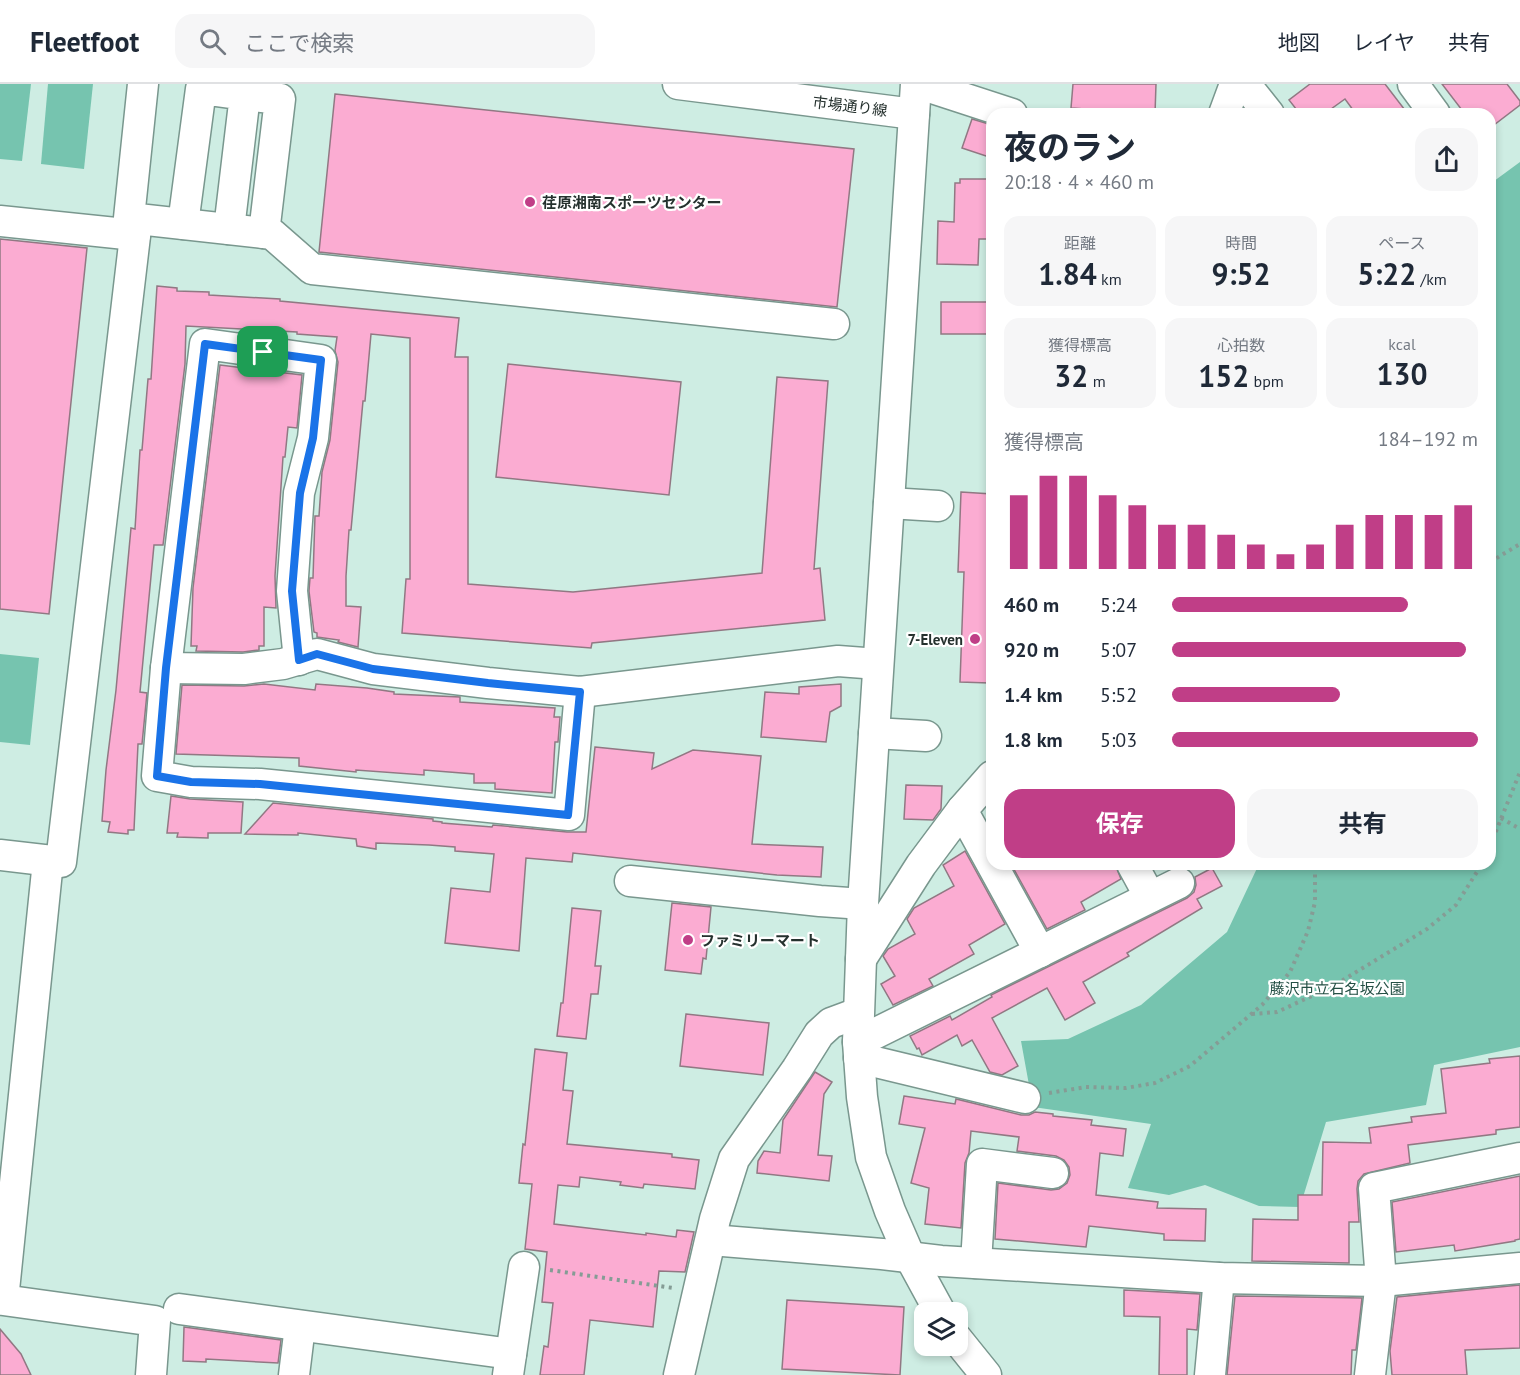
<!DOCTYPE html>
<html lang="ja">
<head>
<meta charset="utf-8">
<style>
  body { margin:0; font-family:"PT Sans","Noto Sans JP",sans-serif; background:#f6f6f7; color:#1f2937; height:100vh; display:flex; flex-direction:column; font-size:22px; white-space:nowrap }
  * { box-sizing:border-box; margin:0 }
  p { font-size:20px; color:#747a83 }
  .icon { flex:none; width:33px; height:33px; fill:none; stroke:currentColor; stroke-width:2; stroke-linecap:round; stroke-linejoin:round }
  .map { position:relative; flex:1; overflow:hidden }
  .drawer { position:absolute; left:986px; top:24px; width:510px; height:762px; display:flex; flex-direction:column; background:#fff; border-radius:18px; box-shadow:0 3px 9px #0003 }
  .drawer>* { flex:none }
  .buttons { position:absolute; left:914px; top:1218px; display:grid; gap:12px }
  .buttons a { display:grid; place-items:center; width:54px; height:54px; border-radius:12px; background:#fff; box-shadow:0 3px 9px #0003; font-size:30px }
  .pin { position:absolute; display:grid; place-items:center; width:51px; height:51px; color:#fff; margin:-26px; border-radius:12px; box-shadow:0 3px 9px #0006 }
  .round { display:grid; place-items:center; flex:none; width:63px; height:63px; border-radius:18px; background:#f6f6f7 }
  .summary { display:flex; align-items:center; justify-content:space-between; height:102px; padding:0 18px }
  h1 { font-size:33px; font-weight:700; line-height:45px }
  .figures { display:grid; grid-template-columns:repeat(3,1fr); gap:9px; height:102px; padding:6px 18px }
  .figures div { display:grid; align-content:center; border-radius:15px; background:#f6f6f7; text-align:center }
  .figures b { font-size:30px; font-weight:700 }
  .figures small { font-size:16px; font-weight:400 }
  .figures p { font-size:16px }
  .chart { height:168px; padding:12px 18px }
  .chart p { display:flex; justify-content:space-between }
  .chart svg { width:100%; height:108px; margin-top:6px; stroke:#c03e87; stroke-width:6 }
  .action { display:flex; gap:12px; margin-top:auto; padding:12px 18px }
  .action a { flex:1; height:69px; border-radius:18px; background:#c03e87; color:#fff; font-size:24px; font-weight:700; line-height:69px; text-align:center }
  .action a+a { background:#f6f6f7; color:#1f2937 }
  ul { padding:0 18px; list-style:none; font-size:20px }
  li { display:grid; grid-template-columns:96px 72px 1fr; align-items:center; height:45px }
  li i { height:15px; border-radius:8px; background:#c03e87 }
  header { display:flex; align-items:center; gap:36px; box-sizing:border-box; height:84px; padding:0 30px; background:#fff; border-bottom:2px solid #e0e1e3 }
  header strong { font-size:28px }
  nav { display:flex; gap:33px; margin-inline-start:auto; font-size:21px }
  .search { width:420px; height:54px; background:#f6f6f7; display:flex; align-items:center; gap:15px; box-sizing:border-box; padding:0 21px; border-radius:18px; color:#747a83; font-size:22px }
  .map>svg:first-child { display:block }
  .green { fill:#76c4af }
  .building { fill:#fbacd2; stroke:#917883; stroke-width:1.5 }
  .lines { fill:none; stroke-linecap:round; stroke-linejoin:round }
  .minor-casing { stroke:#79978e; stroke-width:33 }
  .path { stroke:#859c95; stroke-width:4; stroke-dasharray:3 4.5; stroke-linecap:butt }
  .minor { stroke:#fff; stroke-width:30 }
  .route-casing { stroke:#fff; stroke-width:12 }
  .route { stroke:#1a73e8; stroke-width:8 }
  .poi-dot { fill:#c03e87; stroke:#fff; stroke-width:2 }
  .labels { text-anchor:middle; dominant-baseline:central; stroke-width:4.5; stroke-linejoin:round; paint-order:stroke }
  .street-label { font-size:15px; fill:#25312e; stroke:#fff }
  .poi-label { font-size:15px; font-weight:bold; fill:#25312e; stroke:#fff; text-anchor:start }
  .park-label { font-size:15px; fill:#245045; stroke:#fff }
</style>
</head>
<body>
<header>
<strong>Fleetfoot</strong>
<div class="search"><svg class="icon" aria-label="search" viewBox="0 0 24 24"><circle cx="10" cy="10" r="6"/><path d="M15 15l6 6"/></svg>ここで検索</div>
<nav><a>地図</a><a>レイヤ</a><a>共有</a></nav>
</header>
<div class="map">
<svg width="1520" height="1291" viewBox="0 0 1520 1291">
  <rect width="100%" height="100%" fill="#ceede3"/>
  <g class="green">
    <path d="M 0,0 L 31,0 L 22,77 L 0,75 Z"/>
    <path d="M 48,0 L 93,0 L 84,85 L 41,80 Z"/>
    <path d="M 1520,78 L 1520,963 L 1434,981 L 1426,1021 L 1326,1038 L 1300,1123 L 1259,1122 L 1205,1101 L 1169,1111 L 1128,1104 L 1151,1040 L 1033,1023 L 1021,957 L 1068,955 L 1141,921 L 1227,848 L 1259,780 L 1490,780 L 1490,100 Z"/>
    <path d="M 0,570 L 39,574 L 30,661 L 0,658 Z"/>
  </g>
  <g class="building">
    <path d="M 1073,0 L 1156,0 L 1155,30 L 1128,30 L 1128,28 L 1071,24 Z"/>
    <path d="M 1310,0 L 1385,0 L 1408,30 L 1356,30 L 1345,15 L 1324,30 L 1300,30 L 1289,16 Z"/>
    <path d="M 1442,0 L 1507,0 L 1520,17 L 1520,21 L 1490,44 L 1490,30 L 1465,30 Z"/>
    <path d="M 335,10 L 854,65 L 837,223 L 319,168 Z"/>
    <path d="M 972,35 L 992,41 L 992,74 L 962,64 Z"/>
    <path d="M 960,95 L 992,95 L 992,155 L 979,155 L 978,181 L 937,180 L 938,137 L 954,138 L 955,99 L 960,99 Z"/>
    <path d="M 0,155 L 87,164 L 49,530 L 0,525 Z"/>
    <path d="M 157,202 L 177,204 L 177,207 L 209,208 L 209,211 L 280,215 L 280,217 L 459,234 L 455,273 L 468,273 L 468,500 L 573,508 L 762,489 L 777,293 L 828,297 L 814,485 L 820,484 L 825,536 L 592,559 L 591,564 L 402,549 L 406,495 L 410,495 L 410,254 L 371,250 L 365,317 L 363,317 L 351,446 L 349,446 L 346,492 L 346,522 L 361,523 L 358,563 L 338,558 L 339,556 L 317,553 L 317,549 L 314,548 L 309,507 L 310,494 L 313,494 L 315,432 L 319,432 L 322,388 L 330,356 L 338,278 L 335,267 L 337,253 L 297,250 L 297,248 L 186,242 L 185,280 L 163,461 L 154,461 L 140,608 L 147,609 L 142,660 L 138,660 L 134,746 L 128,746 L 128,750 L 108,748 L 110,738 L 102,737 L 106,686 L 116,606 L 131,444 L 135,445 L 140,366 L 142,366 L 148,295 L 151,295 Z"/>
    <path d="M 941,218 L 990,218 L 992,219 L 992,250 L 941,250 Z"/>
    <path d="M 508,280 L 681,298 L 669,411 L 496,393 Z"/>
    <path d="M 220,281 L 302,291 L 297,344 L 288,343 L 285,373 L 283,373 L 275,492 L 276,524 L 264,523 L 264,562 L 259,562 L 259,566 L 243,568 L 196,567 L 197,562 L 191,562 L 193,504 Z"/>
    <path d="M 961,408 L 992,410 L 992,535 L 989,599 L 960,598 L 964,488 L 958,488 Z"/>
    <path d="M 264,600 L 315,606 L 316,600 L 367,604 L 394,608 L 394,610 L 460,613 L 460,618 L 555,624 L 554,633 L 560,633 L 558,658 L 555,658 L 552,709 L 495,705 L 495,699 L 474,699 L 474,690 L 424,686 L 424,691 L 356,686 L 356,688 L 299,682 L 299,674 L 176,670 L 182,601 L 244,602 Z"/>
    <path d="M 841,600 L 841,622 L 830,628 L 826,658 L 761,653 L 765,608 L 799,610 L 799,603 Z"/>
    <path d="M 595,663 L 654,669 L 652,685 L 693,666 L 761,672 L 752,760 L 823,763 L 821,793 L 777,791 L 573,769 L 572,778 L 526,774 L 519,867 L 445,859 L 451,804 L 490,808 L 494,770 L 455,767 L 455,763 L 429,761 L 376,759 L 376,765 L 357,762 L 356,755 L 298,749 L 298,751 L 245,750 L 273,719 L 433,735 L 433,737 L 442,738 L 442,739 L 492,743 L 493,741 L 567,748 L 586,748 Z"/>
    <path d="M 906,701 L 942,702 L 941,725 L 933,736 L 904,735 Z"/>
    <path d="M 171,712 L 190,715 L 243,718 L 241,749 L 208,749 L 208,754 L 177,753 L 178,749 L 167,749 Z"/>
    <path d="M 965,767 L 1005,840 L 969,861 L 974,870 L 929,895 L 933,902 L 893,921 L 881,900 L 895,892 L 883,872 L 888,865 L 915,850 L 907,835 L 914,824 L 954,802 L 943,781 Z"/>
    <path d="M 1011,780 L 1115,780 L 1121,795 L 1081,818 L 1085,826 L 1047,845 Z"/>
    <path d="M 1212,784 L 1222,802 L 1197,815 L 1202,824 L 1127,869 L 1129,872 L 1083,898 L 1095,919 L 1065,936 L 1047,904 L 992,934 L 1018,982 L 1002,991 L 990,988 L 972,956 L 962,962 L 957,951 L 922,971 L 919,964 L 917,965 L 910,952 L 950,932 L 952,936 L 992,913 L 991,911 L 1187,814 L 1194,808 L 1196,801 L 1195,793 Z"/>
    <path d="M 672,819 L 711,823 L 706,875 L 703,874 L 701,890 L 665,886 Z"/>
    <path d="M 572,824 L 601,827 L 595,882 L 601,882 L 598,910 L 591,910 L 586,955 L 557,952 L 561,919 L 563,919 Z"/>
    <path d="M 686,930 L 769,939 L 763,991 L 680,982 Z"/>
    <path d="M 535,965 L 567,969 L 563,1006 L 573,1007 L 567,1060 L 672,1070 L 672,1073 L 699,1076 L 695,1105 L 644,1100 L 643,1104 L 620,1101 L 621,1098 L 580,1093 L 579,1103 L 558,1101 L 554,1140 L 646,1151 L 646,1149 L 676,1153 L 677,1146 L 694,1148 L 685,1188 L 659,1187 L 653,1243 L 590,1236 L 584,1291 L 540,1291 L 544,1262 L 548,1263 L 553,1219 L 542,1218 L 547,1168 L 525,1165 L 532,1100 L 519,1099 L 523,1060 L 525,1061 Z"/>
    <path d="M 1520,972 L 1520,1043 L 1496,1046 L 1496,1050 L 1408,1061 L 1410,1079 L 1364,1090 L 1358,1097 L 1357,1105 L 1359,1138 L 1349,1138 L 1349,1179 L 1252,1177 L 1253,1135 L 1298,1136 L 1298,1111 L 1322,1111 L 1323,1058 L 1371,1059 L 1369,1044 L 1412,1038 L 1411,1033 L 1446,1029 L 1441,985 L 1490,979 L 1489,975 Z"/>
    <path d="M 815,988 L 832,998 L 824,1010 L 818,1071 L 832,1072 L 829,1097 L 757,1089 L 758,1077 L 764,1067 L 780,1069 L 783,1036 Z"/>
    <path d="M 904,1012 L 955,1020 L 956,1015 L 1021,1031 L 1029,1031 L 1035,1028 L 1053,1030 L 1053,1032 L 1092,1036 L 1091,1041 L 1126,1045 L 1123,1072 L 1100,1069 L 1096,1111 L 1158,1118 L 1157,1124 L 1206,1125 L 1205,1157 L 1164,1156 L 1164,1150 L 1089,1142 L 1086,1163 L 995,1155 L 998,1099 L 1051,1106 L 1059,1105 L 1067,1099 L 1070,1091 L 1069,1083 L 1064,1076 L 1056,1072 L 1017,1067 L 1019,1053 L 971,1047 L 969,1069 L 965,1079 L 961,1144 L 925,1140 L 929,1104 L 911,1099 L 925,1044 L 899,1040 Z"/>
    <path d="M 1520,1092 L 1520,1155 L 1515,1156 L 1515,1157 L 1455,1167 L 1454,1161 L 1396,1168 L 1392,1118 Z"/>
    <path d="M 1520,1201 L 1520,1264 L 1465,1266 L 1467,1291 L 1392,1291 L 1390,1267 L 1397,1213 Z"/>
    <path d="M 1124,1206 L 1200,1210 L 1197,1246 L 1187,1245 L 1187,1291 L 1159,1291 L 1160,1233 L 1124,1232 Z"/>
    <path d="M 1235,1212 L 1362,1214 L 1356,1266 L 1352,1266 L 1351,1291 L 1227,1291 Z"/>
    <path d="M 787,1216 L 904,1223 L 900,1291 L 782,1285 Z"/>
    <path d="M 184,1243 L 281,1256 L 278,1279 L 206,1275 L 206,1278 L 183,1277 Z"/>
    <path d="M 0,1245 L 21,1270 L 31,1291 L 0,1291 Z"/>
  </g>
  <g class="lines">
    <g class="minor-casing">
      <g id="minor">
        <path d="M 143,0 L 129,134 L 272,150 L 312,185 L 834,240"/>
        <path d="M 678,0 L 914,30"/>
        <path d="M 916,0 L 863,820 L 858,958 L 862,1013 L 871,1073 L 890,1127 L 910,1173 L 940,1228"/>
        <path d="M 920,0 L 1012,30"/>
        <path d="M 1245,0 L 1269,30"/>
        <path d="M 1413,0 L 1435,30"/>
        <path d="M 245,11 L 280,15 L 264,149"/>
        <path d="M 1224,30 L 1235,0"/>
        <path d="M 0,137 L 135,151"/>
        <path d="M 183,140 L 201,5 L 245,11 L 229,145"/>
        <path d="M 889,419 L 938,422"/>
        <path d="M 299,576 L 292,507 L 299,409 L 313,354 L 321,276 L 205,260 L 166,584 L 157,692 L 191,698 L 260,700 L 569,731 L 580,608"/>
        <path d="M 166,584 L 244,585 L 283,580 L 317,570 L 373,585 L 488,599 L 580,608 L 838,577 L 878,580"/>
        <path d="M 874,649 L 926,652"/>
        <path d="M 962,726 L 1040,868"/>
        <path d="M 0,771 L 61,778 L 137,135"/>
        <path d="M 48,777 L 3,1216 L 155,1237 L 151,1291"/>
        <path d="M 1132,780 L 1150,813"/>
        <path d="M 630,797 L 820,817 L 863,820"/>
        <path d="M 861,875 L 921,781 L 962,726 L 992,692"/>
        <path d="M 858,958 L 1179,799"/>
        <path d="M 859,974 L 1025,1014"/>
        <path d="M 711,1156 L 882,1170 L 941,1177 L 1219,1194 L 1381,1197 L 1520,1184"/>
        <path d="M 976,1179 L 982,1080 L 1053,1089"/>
        <path d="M 179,1225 L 511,1270"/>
        <path d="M 957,1255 L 986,1291"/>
        <path d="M 294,1291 L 300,1242"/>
        <path d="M 508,1291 L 524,1183"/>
        <path d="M 679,1291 L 715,1135 L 734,1075 L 797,985 L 819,950 L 831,939 L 858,929"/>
        <path d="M 1210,1291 L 1219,1194"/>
        <path d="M 1370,1291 L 1381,1197 L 1374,1104 L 1520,1074"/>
      </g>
    </g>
    <g class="path">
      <path d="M 1490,478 L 1520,460"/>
      <path d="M 1501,734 L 1520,745"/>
      <path d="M 1490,762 L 1520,688"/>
      <path d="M 1252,930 L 1277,928 L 1314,911 L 1343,896 L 1427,845 L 1456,821 L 1482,780"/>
      <path d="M 1049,1009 L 1086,1003 L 1126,1004 L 1155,999 L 1190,982 L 1262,921 L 1290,888 L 1308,847 L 1315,818 L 1315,780"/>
      <path d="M 550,1186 L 673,1204"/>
    </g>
    <use href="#minor" class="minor"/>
  </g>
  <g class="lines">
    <g class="route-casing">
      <path id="route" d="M 205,260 L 321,276 L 313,354 L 300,409 L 292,507 L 299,576 L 317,570 L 373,585 L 488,599 L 580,608 L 568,731 L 260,700 L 191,698 L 157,692 L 166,584 Z"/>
    </g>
    <use href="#route" class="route"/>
  </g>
  <g class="poi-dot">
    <circle cx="530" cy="118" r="6"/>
    <circle cx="975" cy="555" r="6"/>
    <circle cx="688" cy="856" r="6"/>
  </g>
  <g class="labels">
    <g class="street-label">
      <text transform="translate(850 22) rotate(7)">市場通り線</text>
    </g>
    <g class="poi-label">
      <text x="542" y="118">荏原湘南スポーツセンター</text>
      <text x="963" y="555" text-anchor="end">7-Eleven</text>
      <text x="700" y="856">ファミリーマート</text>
    </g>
    <g class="park-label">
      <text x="1337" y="904">藤沢市立石名坂公園</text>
    </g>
  </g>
</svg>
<div class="buttons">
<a><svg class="icon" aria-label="layers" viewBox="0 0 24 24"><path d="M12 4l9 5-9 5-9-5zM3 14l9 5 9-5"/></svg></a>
</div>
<div class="pin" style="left:263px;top:268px;background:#1e9e55"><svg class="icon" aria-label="arrive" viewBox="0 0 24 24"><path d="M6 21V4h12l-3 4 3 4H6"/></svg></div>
<section class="drawer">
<div class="summary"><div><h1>夜のラン</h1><p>20:18 · 4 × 460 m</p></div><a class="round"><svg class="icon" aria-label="share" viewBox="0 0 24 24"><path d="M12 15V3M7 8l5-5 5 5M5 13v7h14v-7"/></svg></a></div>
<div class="figures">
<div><p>距離</p><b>1.84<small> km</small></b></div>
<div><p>時間</p><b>9:52</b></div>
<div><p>ペース</p><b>5:22<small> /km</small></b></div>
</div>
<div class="figures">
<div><p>獲得標高</p><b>32<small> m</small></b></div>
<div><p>心拍数</p><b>152<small> bpm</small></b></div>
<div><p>kcal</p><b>130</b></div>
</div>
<div class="chart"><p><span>獲得標高</span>184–192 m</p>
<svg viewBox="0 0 160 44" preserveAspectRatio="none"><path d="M5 44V14M15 44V6M25 44V6M35 44V14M45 44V18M55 44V26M65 44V26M75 44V30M85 44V34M95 44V38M105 44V34M115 44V26M125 44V22M135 44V22M145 44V22M155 44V18"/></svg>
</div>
<ul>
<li><b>460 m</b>5:24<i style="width:77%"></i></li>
<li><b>920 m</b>5:07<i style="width:96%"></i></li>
<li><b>1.4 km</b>5:52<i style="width:55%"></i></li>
<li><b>1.8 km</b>5:03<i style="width:100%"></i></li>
</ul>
<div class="action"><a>保存</a><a>共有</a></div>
</section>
</div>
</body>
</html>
